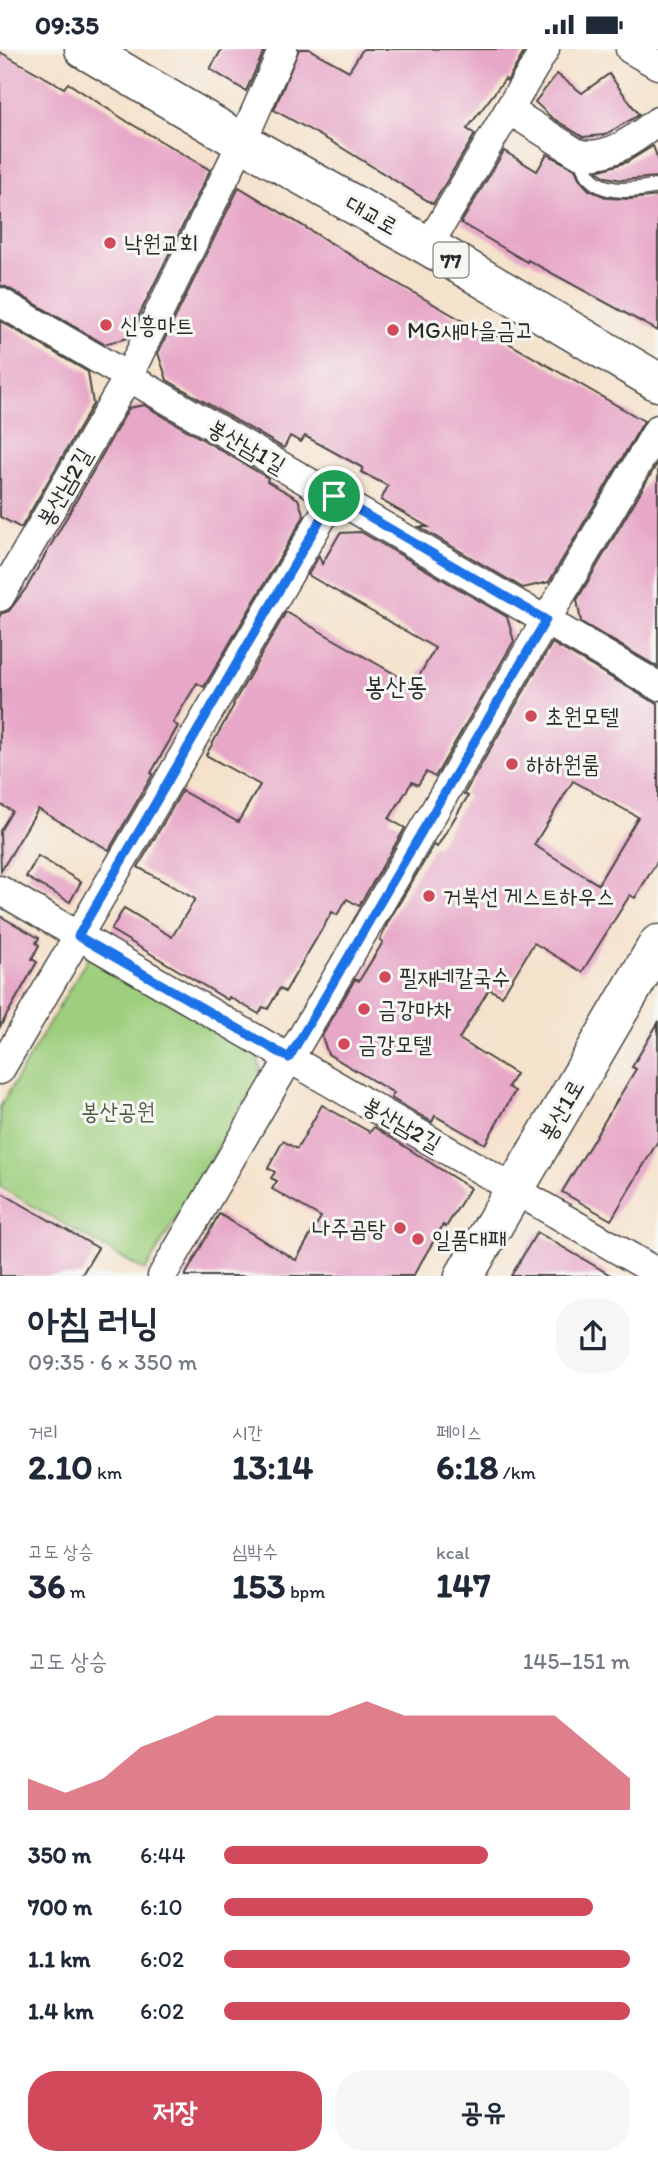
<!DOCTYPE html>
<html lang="ko">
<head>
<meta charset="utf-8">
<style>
  body { margin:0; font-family:Itim,"Poor Story",sans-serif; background:#f6f6f7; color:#1f2937; height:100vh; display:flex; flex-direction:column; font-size:26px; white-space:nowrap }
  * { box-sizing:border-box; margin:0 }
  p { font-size:23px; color:#747a83 }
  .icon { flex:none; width:38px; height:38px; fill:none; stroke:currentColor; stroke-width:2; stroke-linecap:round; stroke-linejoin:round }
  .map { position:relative; height:1227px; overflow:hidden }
  .sheet { display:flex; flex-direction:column; background:#fff; flex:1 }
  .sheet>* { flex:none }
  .pin { position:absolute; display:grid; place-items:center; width:60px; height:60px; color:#fff; margin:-30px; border:4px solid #fff; border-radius:50%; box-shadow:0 2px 7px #0007 }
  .round { display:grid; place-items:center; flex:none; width:74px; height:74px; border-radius:28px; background:#f6f6f7 }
  .overview { display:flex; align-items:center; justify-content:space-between; height:119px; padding:0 28px }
  h1 { font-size:38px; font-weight:700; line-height:52px }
  .figures { display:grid; grid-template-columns:repeat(3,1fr); gap:10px; height:119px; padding:7px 28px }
  .figures div { display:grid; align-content:center }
  .figures b { font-size:35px; font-weight:700 }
  .figures small { font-size:19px; font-weight:400 }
  .figures p { font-size:19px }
  .chart { height:196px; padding:14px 28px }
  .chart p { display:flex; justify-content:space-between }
  .chart svg { width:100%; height:126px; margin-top:7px; fill:#d1495b; opacity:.7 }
  .action { display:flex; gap:14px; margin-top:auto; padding:14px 28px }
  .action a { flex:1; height:80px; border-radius:28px; background:#d1495b; color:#fff; font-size:28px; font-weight:700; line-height:80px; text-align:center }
  .action a+a { background:#f6f6f7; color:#1f2937 }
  ul { padding:0 28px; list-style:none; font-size:23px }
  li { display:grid; grid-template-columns:112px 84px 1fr; align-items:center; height:52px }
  li i { height:18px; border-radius:9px; background:#d1495b }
  .status { display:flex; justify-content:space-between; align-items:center; height:49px; padding:0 35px; background:#fff; direction:ltr }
  .status svg { height:19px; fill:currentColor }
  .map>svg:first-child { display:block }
  .green { fill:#9ecf7e; stroke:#647d54; stroke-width:2 }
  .building { fill:#e7a7c7; fill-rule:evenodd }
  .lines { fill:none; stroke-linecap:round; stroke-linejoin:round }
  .lane-casing { stroke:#494643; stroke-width:17 }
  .street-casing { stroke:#494643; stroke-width:31 }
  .secondary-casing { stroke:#494643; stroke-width:41 }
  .primary-casing { stroke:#494643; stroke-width:41 }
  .lane { stroke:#fff; stroke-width:14 }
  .street { stroke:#fff; stroke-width:28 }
  .secondary { stroke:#fff; stroke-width:38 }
  .primary { stroke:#fff; stroke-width:38 }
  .route-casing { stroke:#fff; stroke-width:14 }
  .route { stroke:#1a73e8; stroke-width:9 }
  .poi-dot { fill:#d1495b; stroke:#f6f6f2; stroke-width:2.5 }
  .labels { text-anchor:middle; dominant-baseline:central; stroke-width:6; stroke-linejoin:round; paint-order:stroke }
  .shield { fill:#f6f6f2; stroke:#686867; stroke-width:2 }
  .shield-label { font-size:21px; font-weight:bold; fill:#2b2b2b }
  .street-label { font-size:23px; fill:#2b2b2b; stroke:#f6f6f2 }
  .poi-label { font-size:23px; fill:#2b2b2b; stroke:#f6f6f2; text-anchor:start }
  .park-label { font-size:23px; fill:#4e5c44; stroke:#f6f6f2 }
  .quarter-label { font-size:26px; fill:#2b2b2b; stroke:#f6f6f2 }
</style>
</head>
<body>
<div class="status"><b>09:35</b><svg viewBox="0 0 49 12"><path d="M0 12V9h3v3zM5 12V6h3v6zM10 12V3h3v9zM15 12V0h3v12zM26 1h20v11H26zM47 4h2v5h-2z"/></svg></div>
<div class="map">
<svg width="658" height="1227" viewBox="0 0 658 1227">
  <rect width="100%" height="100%" fill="#f6f6f2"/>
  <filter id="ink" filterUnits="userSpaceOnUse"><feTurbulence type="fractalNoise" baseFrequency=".0143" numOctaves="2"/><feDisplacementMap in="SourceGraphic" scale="14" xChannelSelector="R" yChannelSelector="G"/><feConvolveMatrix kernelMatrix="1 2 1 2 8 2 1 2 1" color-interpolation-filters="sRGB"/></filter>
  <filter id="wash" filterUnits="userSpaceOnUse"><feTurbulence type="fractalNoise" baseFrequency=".00686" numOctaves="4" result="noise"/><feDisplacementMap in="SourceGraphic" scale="28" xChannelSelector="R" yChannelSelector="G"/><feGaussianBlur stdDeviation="1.57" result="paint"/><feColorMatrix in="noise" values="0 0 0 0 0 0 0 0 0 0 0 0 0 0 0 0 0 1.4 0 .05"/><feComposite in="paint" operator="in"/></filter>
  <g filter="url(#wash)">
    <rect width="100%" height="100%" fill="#f5e2cc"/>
    <path class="green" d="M 89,907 L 257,1005 L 261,1026 L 145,1222 L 0,1138 L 0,1058 Z"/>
    <g id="blocks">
      <g class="building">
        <path d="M 222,0 L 265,0 L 246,42 L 210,20 Z"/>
        <path d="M 299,0 L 309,0 L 349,22 L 363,0 L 526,0 L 507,32 L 505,30 L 467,80 L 475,85 L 433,155 L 339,97 L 274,61 Z"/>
        <path d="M 0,3 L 64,39 L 68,34 L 128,73 L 210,121 L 128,289 L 104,295 L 8,239 L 0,236 Z"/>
        <path d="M 557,25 L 582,44 L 609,25 L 639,66 L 604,86 L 583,88 L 551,68 L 535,53 Z"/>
        <path d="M 653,97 L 658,110 L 658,128 L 621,131 L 606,128 L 597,122 L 627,113 Z"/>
        <path d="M 504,102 L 537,122 L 547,105 L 575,120 L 580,131 L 589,141 L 608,149 L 631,150 L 658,147 L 658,282 L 528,211 L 527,213 L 461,174 Z"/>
        <path d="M 239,138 L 390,230 L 491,288 L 493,285 L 644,372 L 549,533 L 523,539 L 419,478 L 428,478 L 381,451 L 388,437 L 361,423 L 363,419 L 305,387 L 301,393 L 290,387 L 284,399 L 167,331 L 158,304 Z"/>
        <path d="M 0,272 L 88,323 L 93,355 L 21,479 L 0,468 Z"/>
        <path d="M 144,356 L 268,429 L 267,432 L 298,450 L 304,467 L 204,638 L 197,634 L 173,674 L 178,677 L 151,724 L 153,725 L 109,801 L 38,760 L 1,822 L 0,782 L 12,762 L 0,755 L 0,565 L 9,562 L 27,538 L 129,359 Z"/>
        <path d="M 658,413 L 658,618 L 581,573 L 577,551 Z"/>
        <path d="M 361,483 L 507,568 L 514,592 L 435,728 L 426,723 L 418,736 L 412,733 L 389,770 L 405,779 L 359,857 L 347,850 L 337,866 L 332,863 L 285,943 L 280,939 L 268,960 L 263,958 L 259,965 L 229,948 L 228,951 L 111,881 L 124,859 L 172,888 L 195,850 L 138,818 L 182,742 L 238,773 L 260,736 L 206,706 L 234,656 L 233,655 L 286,563 L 414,636 L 435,599 L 308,526 L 319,507 L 322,515 L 340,484 Z"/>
        <path d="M 552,594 L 650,651 L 658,654 L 658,811 L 635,849 L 630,846 L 582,923 L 534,894 L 502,947 L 489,940 L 459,990 L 516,1025 L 508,1038 L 515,1042 L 485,1095 L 435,1067 L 432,1073 L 391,1049 L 394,1044 L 328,1005 L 322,987 L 355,930 L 359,932 L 383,893 L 380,891 L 388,873 L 434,796 L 437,798 L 468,747 L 464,745 ZM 573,732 L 638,768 L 598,835 L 534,796 Z"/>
        <path d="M 38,807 L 81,833 L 70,853 L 26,828 Z"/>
        <path d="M 0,867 L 39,889 L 36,894 L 39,896 L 32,910 L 37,913 L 0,978 Z"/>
        <path d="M 658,974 L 658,1092 L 611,1171 L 562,1143 L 636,1020 L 632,1018 Z"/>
        <path d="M 322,1056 L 370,1083 L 374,1078 L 470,1139 L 446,1178 L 443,1176 L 413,1227 L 185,1227 L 219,1165 L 296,1211 L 321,1168 L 272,1140 L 277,1132 L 271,1129 L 275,1123 L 268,1119 L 283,1092 L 297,1100 Z"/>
        <path d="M 0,1143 L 98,1199 L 81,1227 L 0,1227 Z"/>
        <path d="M 537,1183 L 612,1227 L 511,1227 Z"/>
      </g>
    </g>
  </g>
  <g filter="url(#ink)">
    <use href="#blocks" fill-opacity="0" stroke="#494643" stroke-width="2"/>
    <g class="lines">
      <g class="lane-casing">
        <path id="lane" d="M 580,105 C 582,112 584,120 588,126 C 603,147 637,141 658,137"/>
      </g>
      <g class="street-casing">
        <g id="street">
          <path d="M 630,0 L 658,16"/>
          <path d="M 509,61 L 577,104 C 607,112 635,90 658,72"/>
          <path d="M 428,197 L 545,0"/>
          <path d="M 0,253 L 658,637"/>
          <path d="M 0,548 L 128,328 L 242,93 L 283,0"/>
          <path d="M 0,841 L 658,1224"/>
          <path d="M 0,1021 L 334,448"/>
          <path d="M 162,1227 L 658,380"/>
        </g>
      </g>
      <g class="secondary-casing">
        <path id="secondary" d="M 464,1227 L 658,895"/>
      </g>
      <g class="primary-casing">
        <path id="primary" d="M 84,0 L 242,93 L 428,197 L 658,333"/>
      </g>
      <use href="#lane" class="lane"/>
      <use href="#street" class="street"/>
      <use href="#secondary" class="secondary"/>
      <use href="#primary" class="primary"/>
    </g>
  </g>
  <g class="lines" filter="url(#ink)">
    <g class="route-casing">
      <path id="route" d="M 334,447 L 546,571 L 289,1009 L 78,887 Z"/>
    </g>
    <use href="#route" class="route"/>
  </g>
  <g class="poi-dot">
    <circle cx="110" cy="194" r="7"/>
    <circle cx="106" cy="276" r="7"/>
    <circle cx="393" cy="281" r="7"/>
    <circle cx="531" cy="667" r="7"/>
    <circle cx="512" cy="715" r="7"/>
    <circle cx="429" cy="847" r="7"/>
    <circle cx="385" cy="928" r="7"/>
    <circle cx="364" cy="960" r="7"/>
    <circle cx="344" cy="995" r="7"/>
    <circle cx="400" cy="1179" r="7"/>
    <circle cx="418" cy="1190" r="7"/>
  </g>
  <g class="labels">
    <rect class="shield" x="433.5" y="193.5" width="35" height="35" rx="5"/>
    <g class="shield-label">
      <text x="451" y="211">77</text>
    </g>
    <g class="street-label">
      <text transform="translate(372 166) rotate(29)">대교로</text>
      <text transform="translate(247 397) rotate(30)">봉산남1길</text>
      <text transform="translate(64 438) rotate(-60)">봉산남2길</text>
      <text transform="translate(561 1061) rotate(-60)">봉산1로</text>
      <text transform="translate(402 1075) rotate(30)">봉산남2길</text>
    </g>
    <g class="poi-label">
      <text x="124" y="194">낙원교회</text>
      <text x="120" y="276">신흥마트</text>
      <text x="407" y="281">MG새마을금고</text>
      <text x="545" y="667">초원모텔</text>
      <text x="526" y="715">하하원룸</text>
      <text x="443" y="847">거북선 게스트하우스</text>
      <text x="399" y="928">필재네칼국수</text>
      <text x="378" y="960">금강마차</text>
      <text x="358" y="995">금강모텔</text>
      <text x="386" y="1179" text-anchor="end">나주곰탕</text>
      <text x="432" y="1190">일품대패</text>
    </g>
    <g class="park-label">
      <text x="118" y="1062">봉산공원</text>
    </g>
    <g class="quarter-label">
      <text x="396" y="637">봉산동</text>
    </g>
  </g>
</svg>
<div class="pin" style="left:334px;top:447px;background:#1e9e55"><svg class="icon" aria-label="arrive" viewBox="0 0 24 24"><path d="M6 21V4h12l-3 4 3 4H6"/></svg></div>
</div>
<section class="sheet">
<div class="overview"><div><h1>아침 러닝</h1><p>09:35 · 6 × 350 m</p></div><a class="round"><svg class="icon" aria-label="share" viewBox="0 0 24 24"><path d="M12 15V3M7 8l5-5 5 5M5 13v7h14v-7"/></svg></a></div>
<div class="figures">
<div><p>거리</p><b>2.10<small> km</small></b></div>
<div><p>시간</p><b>13:14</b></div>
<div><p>페이스</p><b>6:18<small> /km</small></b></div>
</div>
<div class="figures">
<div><p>고도 상승</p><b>36<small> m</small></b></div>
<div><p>심박수</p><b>153<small> bpm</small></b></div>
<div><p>kcal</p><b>147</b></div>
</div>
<div class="chart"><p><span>고도 상승</span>145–151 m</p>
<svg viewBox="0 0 160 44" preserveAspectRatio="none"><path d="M0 44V33L10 38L20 33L30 22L40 17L50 11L60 11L70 11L80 11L90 6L100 11L110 11L120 11L130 11L140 11L150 22L160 33V44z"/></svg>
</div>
<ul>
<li><b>350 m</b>6:44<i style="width:65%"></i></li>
<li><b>700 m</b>6:10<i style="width:91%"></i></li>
<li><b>1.1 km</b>6:02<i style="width:100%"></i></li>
<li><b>1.4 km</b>6:02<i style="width:100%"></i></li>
</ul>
<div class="action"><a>저장</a><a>공유</a></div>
</section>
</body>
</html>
